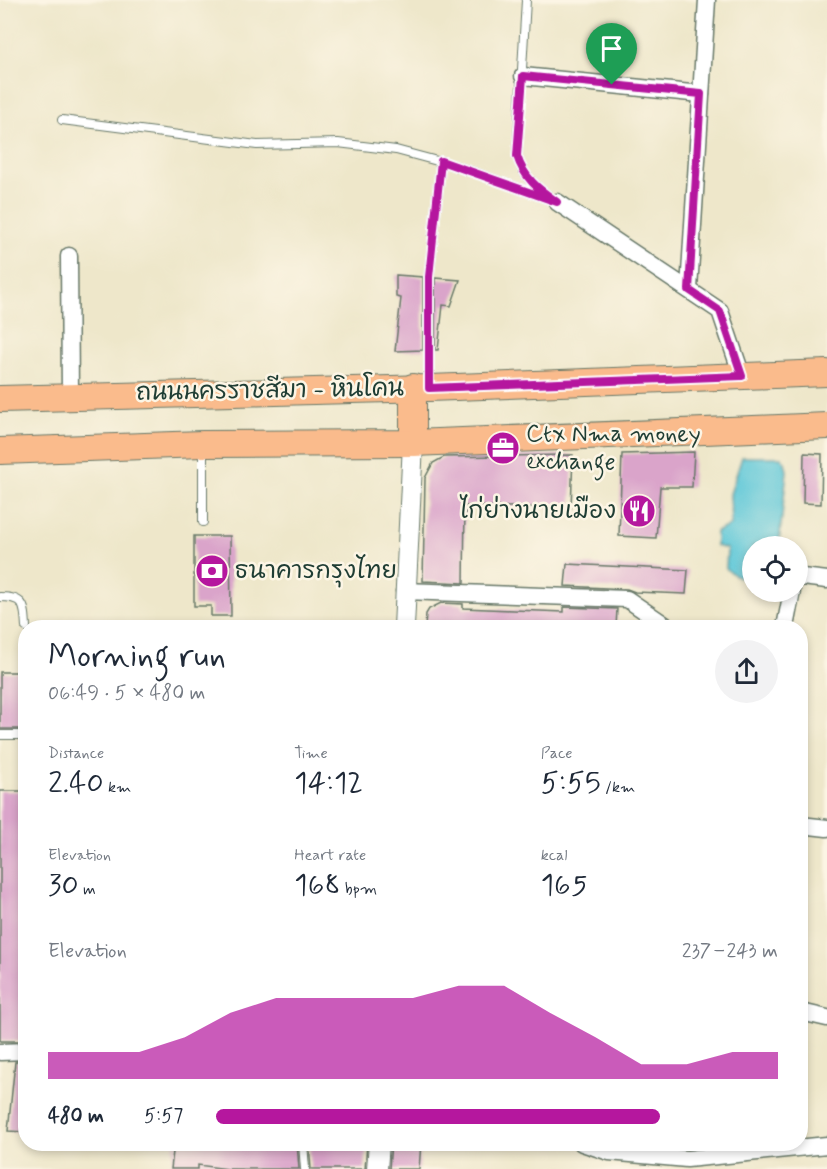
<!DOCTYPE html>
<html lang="en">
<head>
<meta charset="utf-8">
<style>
  body { margin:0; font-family:Mynerve,"Playpen Sans Thai",sans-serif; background:#f2f2f3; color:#1f2937; height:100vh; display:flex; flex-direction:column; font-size:22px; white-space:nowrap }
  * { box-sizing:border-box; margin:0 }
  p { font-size:20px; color:#747a83 }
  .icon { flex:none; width:33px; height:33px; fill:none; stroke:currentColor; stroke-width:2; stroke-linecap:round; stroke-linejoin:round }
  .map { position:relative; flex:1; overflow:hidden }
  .drawer { position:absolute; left:18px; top:620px; width:790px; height:531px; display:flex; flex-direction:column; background:#fff; border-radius:24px; box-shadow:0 3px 9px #0003 }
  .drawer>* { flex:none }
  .fabs { position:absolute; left:742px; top:536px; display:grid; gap:12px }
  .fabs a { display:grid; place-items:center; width:66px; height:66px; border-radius:50%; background:#fff; box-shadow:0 3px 9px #0003; font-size:30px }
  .pin { position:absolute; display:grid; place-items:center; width:51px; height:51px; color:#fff; margin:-62px -26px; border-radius:50% 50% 50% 0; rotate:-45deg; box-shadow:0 0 6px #0007 }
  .pin .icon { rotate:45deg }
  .round { display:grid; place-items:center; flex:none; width:63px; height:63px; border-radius:32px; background:#f2f2f3 }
  .overview { display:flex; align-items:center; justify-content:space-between; height:102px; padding:0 30px }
  h1 { font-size:33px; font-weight:600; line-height:45px }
  .figures { display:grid; grid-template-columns:repeat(3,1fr); gap:9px; height:102px; padding:6px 30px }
  .figures div { display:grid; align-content:center }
  .figures b { font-size:30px; font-weight:600 }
  .figures small { font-size:16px; font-weight:400 }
  .figures p { font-size:16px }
  .chart { height:168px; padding:12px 30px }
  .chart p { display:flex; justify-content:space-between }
  .chart svg { width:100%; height:108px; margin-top:6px; fill:#b5179e; opacity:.7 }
  ul { padding:0 30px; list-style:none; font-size:20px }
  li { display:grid; grid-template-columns:96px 72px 1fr; align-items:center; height:45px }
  li i { height:15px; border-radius:8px; background:#b5179e }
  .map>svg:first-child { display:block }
  .water { fill:#5dc7d8; stroke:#3e8286; stroke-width:1.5 }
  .building { fill:#daa4ca }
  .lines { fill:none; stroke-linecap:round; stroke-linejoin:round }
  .service-casing { stroke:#677868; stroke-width:10 }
  .minor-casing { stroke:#677868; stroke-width:19 }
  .tertiary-casing { stroke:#677868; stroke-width:22 }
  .primary-casing { stroke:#677868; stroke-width:28 }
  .service { stroke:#fff; stroke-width:8 }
  .minor { stroke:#fff; stroke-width:16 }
  .tertiary { stroke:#fff; stroke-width:20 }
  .primary { stroke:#fabb8c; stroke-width:26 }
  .route-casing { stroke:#fff; stroke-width:12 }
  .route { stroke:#b5179e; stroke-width:8 }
  .labels { text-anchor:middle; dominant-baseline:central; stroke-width:5; stroke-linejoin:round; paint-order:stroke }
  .street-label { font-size:24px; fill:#1f3d34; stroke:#fcf5e5 }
  .poi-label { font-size:24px; fill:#1f3d34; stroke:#fcf5e5; text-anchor:start }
</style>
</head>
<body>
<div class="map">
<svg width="827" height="1169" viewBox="0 0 827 1169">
  <rect width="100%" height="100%" fill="#fcf5e5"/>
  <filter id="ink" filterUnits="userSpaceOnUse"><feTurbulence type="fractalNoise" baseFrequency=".0167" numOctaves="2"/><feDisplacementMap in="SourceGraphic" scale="12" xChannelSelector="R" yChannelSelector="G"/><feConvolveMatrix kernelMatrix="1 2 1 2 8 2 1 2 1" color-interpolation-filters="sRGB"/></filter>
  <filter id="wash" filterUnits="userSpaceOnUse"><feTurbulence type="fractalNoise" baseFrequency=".008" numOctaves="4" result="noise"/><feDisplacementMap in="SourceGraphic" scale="24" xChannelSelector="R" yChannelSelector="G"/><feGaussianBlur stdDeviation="1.35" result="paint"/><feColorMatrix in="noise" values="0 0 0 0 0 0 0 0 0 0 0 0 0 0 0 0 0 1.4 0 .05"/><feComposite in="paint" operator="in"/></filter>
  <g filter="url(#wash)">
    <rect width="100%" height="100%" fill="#eee7ca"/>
    <path class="water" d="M 742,457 L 781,457 L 785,462 L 787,471 L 779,543 L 778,546 L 753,546 L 753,574 C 744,582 734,575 726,569 L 727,549 L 716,546 L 716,532 L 731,525 L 730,494 Z"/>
    <g id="blocks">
      <g class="building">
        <path d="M 396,275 L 423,277 L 423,350 L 395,351 L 401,298 L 396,297 Z"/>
        <path d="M 435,278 L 460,280 L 451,306 L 443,305 L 438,350 L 435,350 Z"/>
        <path d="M 694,452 L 692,487 L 660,487 L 656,538 L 619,536 L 622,454 Z"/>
        <path d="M 804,453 L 822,454 L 821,504 L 803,503 Z"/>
        <path d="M 573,455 L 571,508 L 465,506 L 464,583 L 423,581 L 425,478 L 433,463 L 444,457 Z"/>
        <path d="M 194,536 L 230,536 L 231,616 L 211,616 L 211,606 L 194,606 Z"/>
        <path d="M 567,564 L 688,570 L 686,594 L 635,592 L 627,589 L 565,586 Z"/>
        <path d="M 441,603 L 463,604 L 463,608 L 564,612 L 564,607 L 617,609 L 616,627 L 425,627 L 426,614 L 429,609 Z"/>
        <rect x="0" y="672" width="20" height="57"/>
        <rect x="0" y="791" width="26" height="250"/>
        <path d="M 15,1062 L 26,1062 L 26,1132 L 8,1131 Z"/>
        <path d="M 174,1143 L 219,1143 L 242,1146 L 242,1143 L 297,1143 L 299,1169 L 228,1169 L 198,1165 L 198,1169 L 171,1169 Z"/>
        <path d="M 309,1143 L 367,1143 L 365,1169 L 311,1169 Z"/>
        <path d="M 391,1143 L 421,1143 L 419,1169 L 389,1169 Z"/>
      </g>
    </g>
  </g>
  <g filter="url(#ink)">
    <use href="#blocks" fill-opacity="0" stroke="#677868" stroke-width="1.5"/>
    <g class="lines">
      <g class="service-casing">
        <g id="service">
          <path d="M 526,0 L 517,156 C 523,175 533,185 549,196"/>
          <path d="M 62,120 L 257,145 L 338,143 L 396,150 L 456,166 L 557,202"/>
          <path d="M 429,384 L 429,277 L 441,161"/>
          <path d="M 203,448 L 203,522"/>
          <path d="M 0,597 C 24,597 25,605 26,627"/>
          <path d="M 0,735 L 26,735"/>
          <path d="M 303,1143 L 305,1169"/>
        </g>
      </g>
      <g class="minor-casing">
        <g id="minor">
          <path d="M 523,76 L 701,94"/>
          <path d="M 557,202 L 720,311 L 742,376"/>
          <path d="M 69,256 L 70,396"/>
          <path d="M 689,289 L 707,0"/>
          <path d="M 798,579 L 802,577 L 827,580"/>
          <path d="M 404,591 L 627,599 L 668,627"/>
          <path d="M 785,627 L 792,591"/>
          <path d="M 801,825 L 827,828"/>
          <path d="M 801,1012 L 827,1018"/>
          <path d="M 0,1052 L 26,1051"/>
          <path d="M 582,1143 L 609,1152 L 687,1159 L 827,1145"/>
        </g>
      </g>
      <g class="tertiary-casing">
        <g id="tertiary">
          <path d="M 404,627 L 413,443"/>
          <path d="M 377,1169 L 379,1143"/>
        </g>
      </g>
      <g class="primary-casing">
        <g id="primary">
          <path d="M 413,387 L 413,443"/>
          <path d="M 0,399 L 429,388 L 827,373"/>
          <path d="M 0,451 L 203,444 L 413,443 L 827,426"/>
        </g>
      </g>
      <use href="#service" class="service"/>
      <use href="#minor" class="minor"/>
      <use href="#tertiary" class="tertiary"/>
      <use href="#primary" class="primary"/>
    </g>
  </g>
  <g class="lines" filter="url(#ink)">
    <g class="route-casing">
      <path id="route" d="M 523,76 L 701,94 L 689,290 L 720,311 L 742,376 L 429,388 L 429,277 L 441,161 L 557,202 C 538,189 524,178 517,156 Z"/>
    </g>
    <use href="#route" class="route"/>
  </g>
  <defs>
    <g id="office-disc" transform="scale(1.725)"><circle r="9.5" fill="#b5179e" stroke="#fcf5e5"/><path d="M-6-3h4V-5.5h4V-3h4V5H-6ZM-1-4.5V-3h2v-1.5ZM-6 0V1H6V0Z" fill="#fff"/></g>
    <g id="restaurant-disc" transform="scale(1.725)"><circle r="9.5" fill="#b5179e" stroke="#fcf5e5"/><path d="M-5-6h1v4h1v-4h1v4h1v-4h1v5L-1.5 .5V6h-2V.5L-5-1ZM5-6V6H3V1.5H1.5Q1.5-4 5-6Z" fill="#fff"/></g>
    <g id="bank-disc" transform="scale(1.725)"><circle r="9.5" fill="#b5179e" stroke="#fcf5e5"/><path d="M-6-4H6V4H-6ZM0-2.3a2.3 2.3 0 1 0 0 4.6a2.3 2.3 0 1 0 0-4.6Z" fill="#fff"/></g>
  </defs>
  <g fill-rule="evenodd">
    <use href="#office-disc" x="503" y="448"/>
    <use href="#restaurant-disc" x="639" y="511"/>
    <use href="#bank-disc" x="212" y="571"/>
  </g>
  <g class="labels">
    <g class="street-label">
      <text transform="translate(270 391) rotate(-1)">ถนนนครราชสีมา - หินโคน</text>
    </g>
    <g class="poi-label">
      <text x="526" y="434">Ctx Nma money<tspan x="526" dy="28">exchange</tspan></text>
      <text x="616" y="511" text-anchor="end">ไก่ย่างนายเมือง</text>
      <text x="235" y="571">ธนาคารกรุงไทย</text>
    </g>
  </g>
</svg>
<div class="fabs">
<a><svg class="icon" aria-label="locate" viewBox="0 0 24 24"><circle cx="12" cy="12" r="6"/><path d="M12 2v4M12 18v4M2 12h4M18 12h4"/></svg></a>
</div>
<div class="pin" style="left:612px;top:85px;background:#1e9e55"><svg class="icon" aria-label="arrive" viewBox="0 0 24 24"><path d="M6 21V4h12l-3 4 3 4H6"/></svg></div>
<section class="drawer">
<div class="overview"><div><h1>Morning run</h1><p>06:49 · 5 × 480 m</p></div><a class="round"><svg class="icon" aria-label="share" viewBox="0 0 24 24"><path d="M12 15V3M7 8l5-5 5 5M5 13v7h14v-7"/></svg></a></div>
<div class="figures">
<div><p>Distance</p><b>2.40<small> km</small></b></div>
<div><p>Time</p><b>14:12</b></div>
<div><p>Pace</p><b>5:55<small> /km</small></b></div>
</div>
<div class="figures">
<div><p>Elevation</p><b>30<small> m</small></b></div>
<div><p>Heart rate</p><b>168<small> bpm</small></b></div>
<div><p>kcal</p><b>165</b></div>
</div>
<div class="chart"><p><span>Elevation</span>237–243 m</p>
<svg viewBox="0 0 160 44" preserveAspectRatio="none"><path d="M0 44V33L10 33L20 33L30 27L40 17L50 11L60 11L70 11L80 11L90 6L100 6L110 17L120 27L130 38L140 38L150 33L160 33V44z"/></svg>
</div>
<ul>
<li><b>480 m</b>5:57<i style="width:79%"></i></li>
</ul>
</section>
</div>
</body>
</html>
